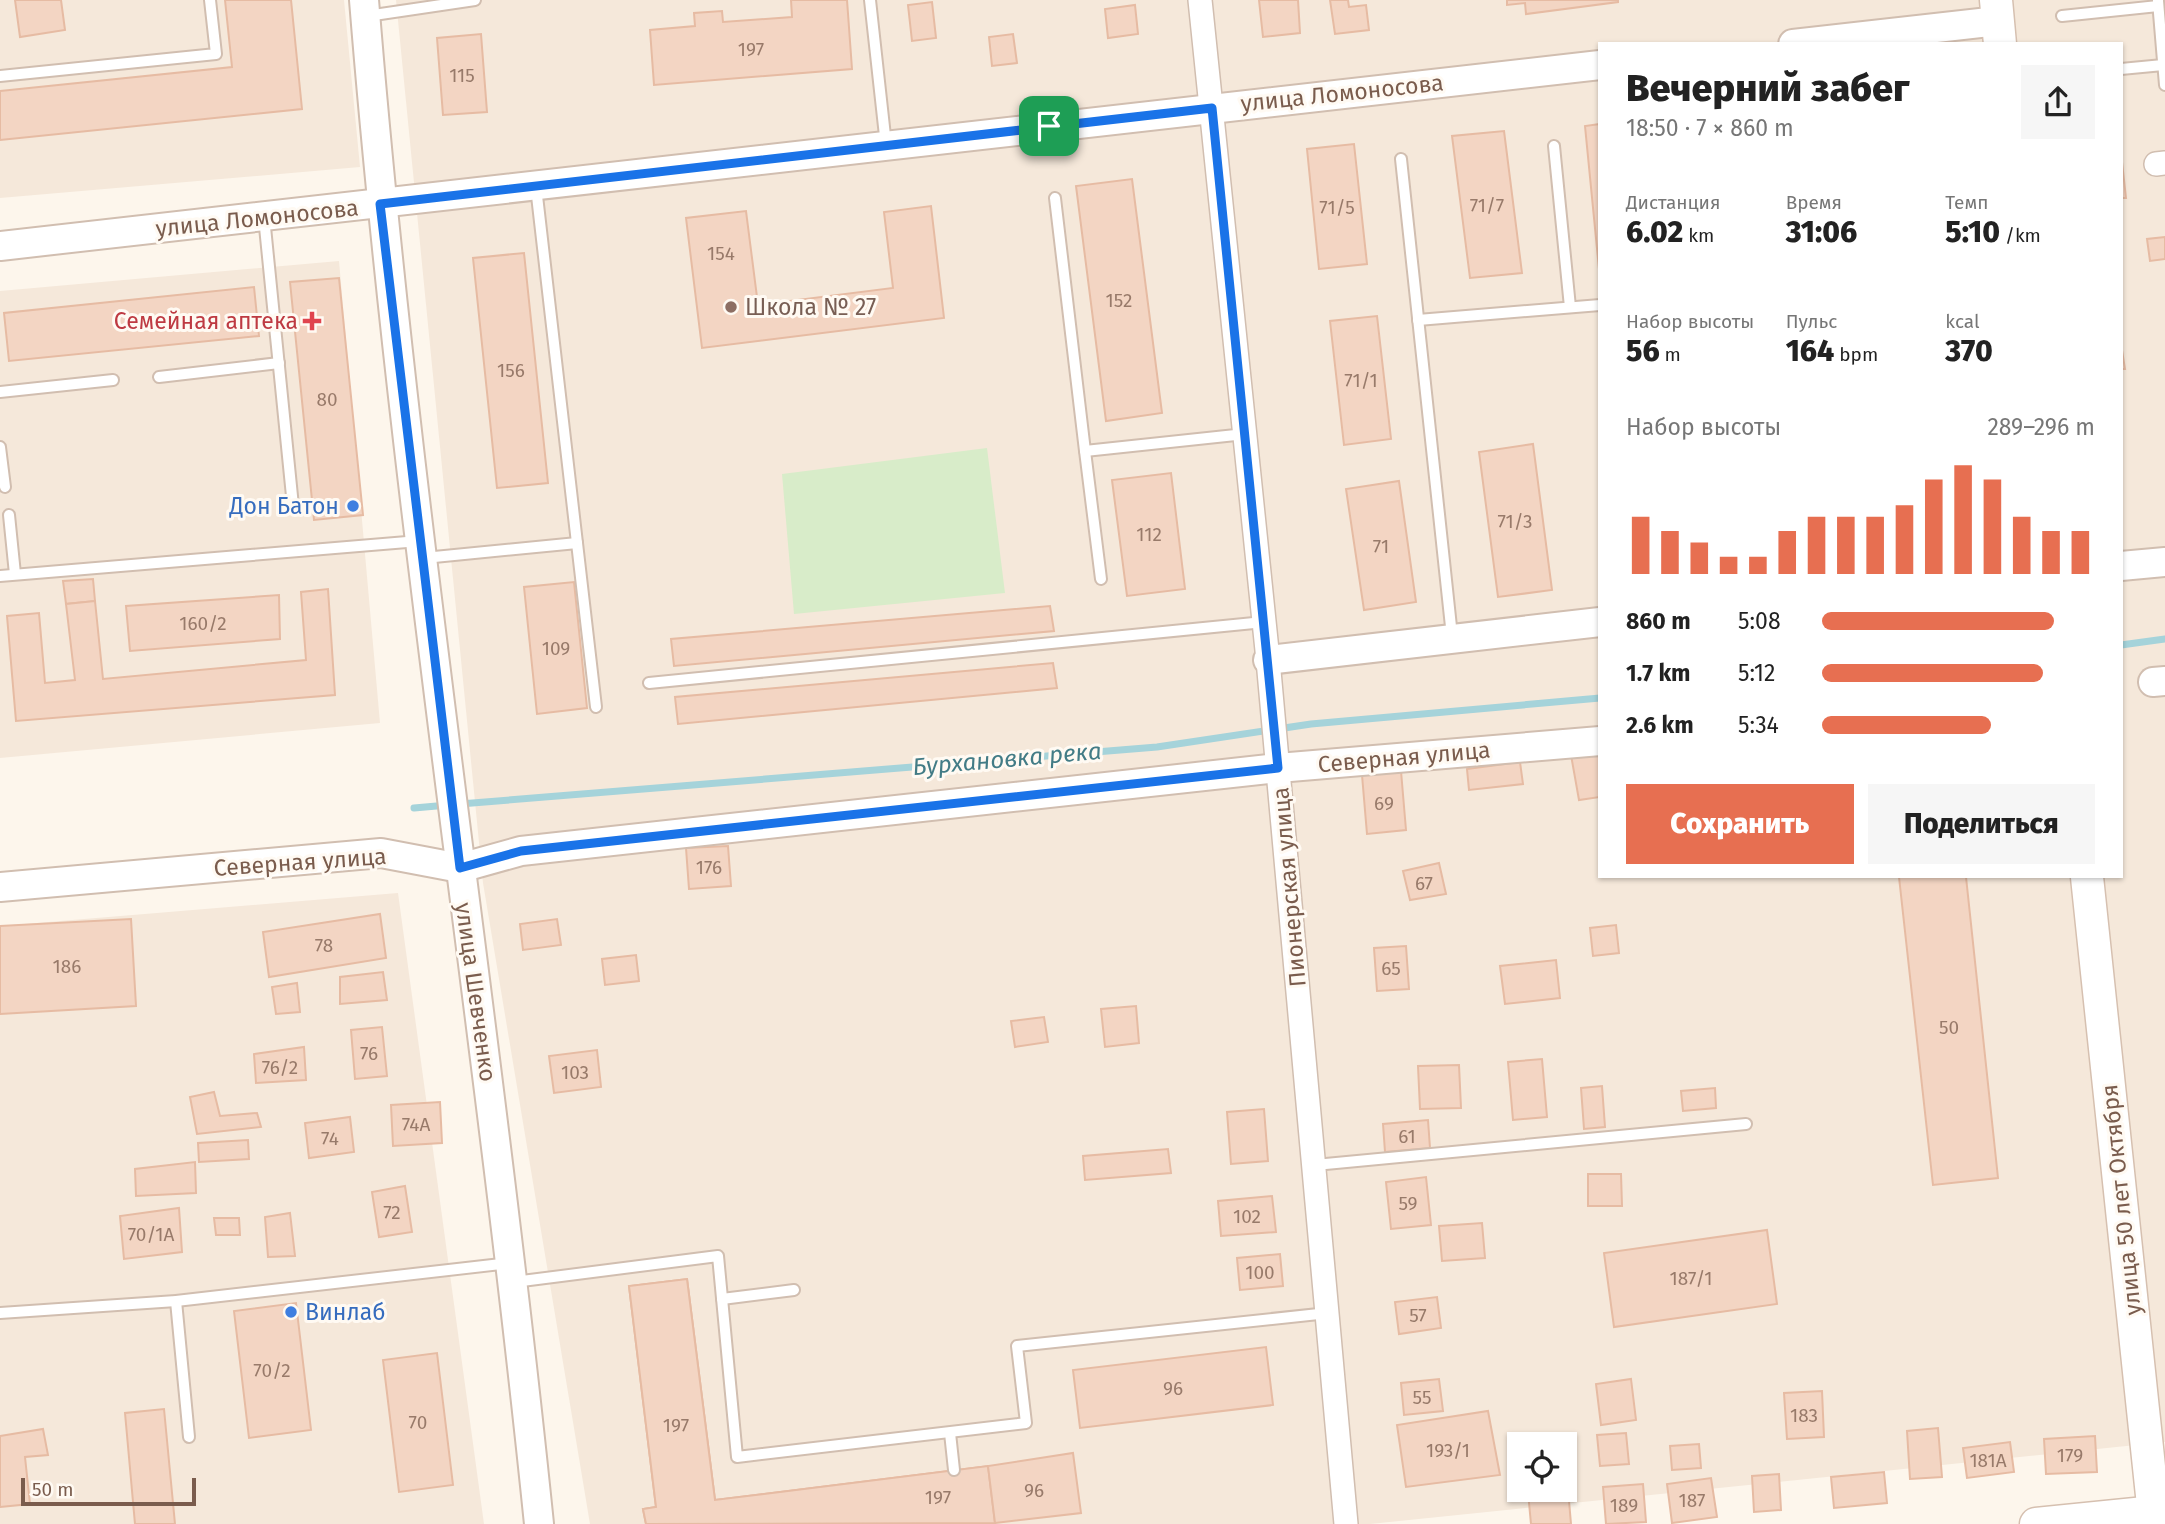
<!DOCTYPE html>
<html lang="ru">
<head>
<meta charset="utf-8">
<style>
  body { margin:0; font-family:"Fira Sans",sans-serif; background:#f6f6f6; color:#222; height:100vh; display:flex; flex-direction:column; font-size:26px; white-space:nowrap }
  * { box-sizing:border-box; margin:0 }
  p { font-size:23px; color:#767676 }
  .icon { flex:none; width:38px; height:38px; fill:none; stroke:currentColor; stroke-width:2; stroke-linecap:round; stroke-linejoin:round }
  .map { position:relative; flex:1; overflow:hidden }
  .drawer { position:absolute; left:1598px; top:42px; width:525px; height:836px; display:flex; flex-direction:column; background:#fff; border-radius:0px; box-shadow:0 2px 5px #0004 }
  .drawer>* { flex:none }
  .fabs { position:absolute; left:1507px; top:1432px; display:grid; gap:14px }
  .fabs a { display:grid; place-items:center; width:70px; height:70px; border-radius:0px; background:#fff; box-shadow:0 2px 5px #0004; font-size:35px }
  .scale { position:absolute; left:21px; bottom:18px; width:175px; box-sizing:border-box; padding-left:7px; border:4px solid #7a5c4d; border-top:0; font-size:19px; line-height:24px; white-space:nowrap; color:#7a5c4d; -webkit-text-stroke:5px #fffaf3; paint-order:stroke }
  .pin { position:absolute; display:grid; place-items:center; width:60px; height:60px; color:#fff; margin:-30px; border-radius:14px; box-shadow:0 4px 10px #0006 }
  .round { display:grid; place-items:center; flex:none; width:74px; height:74px; border-radius:0px; background:#f6f6f6 }
  .head { display:flex; align-items:center; justify-content:space-between; height:119px; padding:0 28px }
  h1 { font-size:38px; font-weight:800; line-height:52px }
  .metrics { display:grid; grid-template-columns:repeat(3,1fr); gap:10px; height:119px; padding:7px 28px }
  .metrics div { display:grid; align-content:center }
  .metrics b { font-size:30px; font-weight:800 }
  .metrics small { font-size:19px; font-weight:400 }
  .metrics p { font-size:19px }
  .chart { height:196px; padding:14px 28px }
  .chart p { display:flex; justify-content:space-between }
  .chart svg { width:100%; height:126px; margin-top:7px; stroke:#e76f51; stroke-width:6 }
  .primary-button { display:flex; gap:14px; margin-top:auto; padding:14px 28px }
  .primary-button a { flex:1; height:80px; border-radius:0px; background:#e76f51; color:#fff; font-size:28px; font-weight:800; line-height:80px; text-align:center }
  .primary-button a+a { background:#f6f6f6; color:#222 }
  ul { padding:0 28px; list-style:none; font-size:23px }
  li { display:grid; grid-template-columns:112px 84px 1fr; align-items:center; height:52px }
  li i { height:18px; border-radius:9px; background:#e76f51 }
  .map>svg:first-child { display:block }
  .residential { fill:#f5e8da; fill-rule:evenodd }
  .green { fill:#d8ecc9 }
  .lines { fill:none; stroke-linecap:round; stroke-linejoin:round }
  .stream { stroke:#a5d3da; stroke-width:7 }
  .building { fill:#f3d5c3; stroke:#e6bba3; stroke-width:2 }
  .service-casing { stroke:#d1beb0; stroke-width:14 }
  .minor-casing { stroke:#d1beb0; stroke-width:26 }
  .tertiary-casing { stroke:#d1beb0; stroke-width:32 }
  .secondary-casing { stroke:#d6c0b0; stroke-width:35 }
  .service { stroke:#fff; stroke-width:10 }
  .minor { stroke:#fff; stroke-width:23 }
  .tertiary { stroke:#fff; stroke-width:28 }
  .secondary { stroke:#fff; stroke-width:32 }
  .route-casing { stroke:#fff; stroke-width:14 }
  .route { stroke:#1a73e8; stroke-width:9 }
  .education-dot { fill:#8d6e63; stroke:#fffaf3; stroke-width:2.5 }
  .health-dot { fill:#e0444e; stroke:#fffaf3; stroke-width:2.5 }
  .shop-dot { fill:#3f7fe0; stroke:#fffaf3; stroke-width:2.5 }
  .labels { text-anchor:middle; dominant-baseline:central; stroke-width:6; stroke-linejoin:round; paint-order:stroke }
  .number-label { font-size:19px; fill:#987a6a }
  .street-label { font-size:23px; fill:#7a5c4d; stroke:#fffaf3 }
  .education-label { font-size:23px; fill:#785e54; stroke:#fffaf3; text-anchor:start }
  .health-label { font-size:23px; fill:#be3a42; stroke:#fffaf3; text-anchor:end }
  .shop-label { font-size:23px; fill:#366cbe; stroke:#fffaf3; text-anchor:end }
  .water-label { font-size:24px; font-style:italic; fill:#437c86; stroke:#fffaf3 }
</style>
</head>
<body>
<div class="map">
<svg width="2165" height="1524" viewBox="0 0 2165 1524">
  <rect width="100%" height="100%" fill="#fdf6ec"/>
  <g class="residential">
    <path d="M 0,0 L 344,0 L 360,167 L 0,198 Z"/>
    <path d="M 396,0 L 2165,0 L 2165,1442 L 1370,1524 L 590,1524 L 483,883 ZM 1600,44 L 2121,44 L 2121,877 L 1600,877 ZM 1519,1444 L 1564,1444 L 1564,1489 L 1519,1489 Z"/>
    <path d="M 339,261 L 380,723 L 0,758 L 0,291 Z"/>
    <path d="M 398,893 L 484,1524 L 0,1524 L 0,926 Z"/>
  </g>
  <path class="green" d="M 987,448 L 1005,593 L 794,614 L 782,474 Z"/>
  <g class="lines">
    <g class="stream">
      <path d="M 2121,645 L 2165,639"/>
      <path d="M 460,804 L 1157,747 L 1311,724 L 1600,698"/>
      <path d="M 414,808 L 448,805"/>
    </g>
  </g>
  <g class="building">
    <path d="M 15,0 L 61,0 L 65,30 L 20,37 Z"/>
    <path d="M 225,0 L 291,0 L 302,109 L 0,140 L 0,91 L 232,67 Z"/>
    <path d="M 791,0 L 847,0 L 852,69 L 654,85 L 650,30 L 695,26 L 694,13 L 722,11 L 723,22 L 792,17 Z"/>
    <path d="M 1259,0 L 1298,0 L 1300,33 L 1263,37 Z"/>
    <path d="M 1330,0 L 1348,0 L 1349,7 L 1366,5 L 1369,30 L 1335,34 Z"/>
    <path d="M 1507,0 L 1618,0 L 1618,2 L 1526,14 L 1525,3 L 1507,5 Z"/>
    <path d="M 932,2 L 936,38 L 912,41 L 908,5 Z"/>
    <path d="M 1135,5 L 1138,34 L 1108,38 L 1105,9 Z"/>
    <path d="M 481,34 L 487,112 L 443,115 L 437,38 Z"/>
    <path d="M 1013,34 L 1017,63 L 992,66 L 989,37 Z"/>
    <path d="M 1600,124 L 1600,269 L 1599,269 L 1585,126 Z"/>
    <path d="M 1504,131 L 1522,273 L 1470,278 L 1452,136 Z"/>
    <path d="M 1354,144 L 1367,264 L 1319,269 L 1307,149 Z"/>
    <path d="M 2121,153 L 2126,198 L 2121,198 Z"/>
    <path d="M 1132,179 L 1162,413 L 1106,421 L 1076,186 Z"/>
    <path d="M 931,206 L 944,318 L 702,348 L 686,218 L 746,211 L 758,305 L 893,288 L 884,212 Z"/>
    <path d="M 2165,237 L 2165,259 L 2150,261 L 2147,239 Z"/>
    <path d="M 524,253 L 548,483 L 497,488 L 473,258 Z"/>
    <path d="M 339,278 L 363,515 L 314,520 L 290,282 Z"/>
    <path d="M 254,287 L 259,336 L 9,361 L 4,313 Z"/>
    <path d="M 1377,316 L 1391,439 L 1344,445 L 1330,321 Z"/>
    <path d="M 2121,344 L 2125,369 L 2121,369 Z"/>
    <path d="M 1533,444 L 1552,590 L 1498,597 L 1479,452 Z"/>
    <path d="M 1171,473 L 1185,589 L 1127,596 L 1112,480 Z"/>
    <path d="M 1399,481 L 1416,602 L 1364,610 L 1346,489 Z"/>
    <path d="M 93,579 L 95,601 L 66,604 L 63,581 Z"/>
    <path d="M 574,582 L 587,708 L 537,714 L 524,587 Z"/>
    <path d="M 328,589 L 335,695 L 16,721 L 7,616 L 39,613 L 45,683 L 75,680 L 66,604 L 95,601 L 103,679 L 306,660 L 301,592 Z"/>
    <path d="M 279,595 L 280,639 L 130,651 L 126,606 Z"/>
    <path d="M 1050,606 L 1054,631 L 674,666 L 671,639 Z"/>
    <path d="M 1053,663 L 1057,688 L 678,724 L 675,697 Z"/>
    <path d="M 1599,750 L 1600,797 L 1579,800 L 1571,755 Z"/>
    <path d="M 1520,762 L 1523,784 L 1469,790 L 1467,769 Z"/>
    <path d="M 1401,771 L 1406,830 L 1367,834 L 1362,775 Z"/>
    <path d="M 728,846 L 731,886 L 689,889 L 686,848 Z"/>
    <path d="M 1439,863 L 1446,894 L 1410,900 L 1403,871 Z"/>
    <path d="M 1899,877 L 1966,877 L 1998,1178 L 1933,1185 Z"/>
    <path d="M 380,914 L 386,958 L 269,977 L 263,932 Z"/>
    <path d="M 131,919 L 136,1006 L 0,1014 L 0,926 Z"/>
    <path d="M 557,919 L 561,945 L 523,950 L 520,924 Z"/>
    <path d="M 1616,925 L 1619,953 L 1593,956 L 1590,928 Z"/>
    <path d="M 1406,946 L 1409,989 L 1377,991 L 1374,948 Z"/>
    <path d="M 636,955 L 639,981 L 605,985 L 602,959 Z"/>
    <path d="M 1556,960 L 1560,998 L 1505,1004 L 1500,966 Z"/>
    <path d="M 383,972 L 387,1000 L 340,1004 L 340,977 Z"/>
    <path d="M 297,983 L 300,1012 L 276,1014 L 272,987 Z"/>
    <path d="M 1136,1006 L 1139,1043 L 1105,1047 L 1101,1009 Z"/>
    <path d="M 1044,1017 L 1048,1042 L 1015,1047 L 1011,1021 Z"/>
    <path d="M 382,1027 L 387,1076 L 355,1079 L 351,1030 Z"/>
    <path d="M 304,1047 L 306,1080 L 256,1083 L 254,1054 Z"/>
    <path d="M 597,1050 L 601,1087 L 554,1093 L 549,1056 Z"/>
    <path d="M 1542,1059 L 1547,1117 L 1513,1120 L 1508,1062 Z"/>
    <path d="M 1459,1065 L 1461,1108 L 1420,1109 L 1418,1066 Z"/>
    <path d="M 1602,1086 L 1605,1127 L 1584,1129 L 1581,1088 Z"/>
    <path d="M 1715,1088 L 1716,1108 L 1683,1111 L 1681,1091 Z"/>
    <path d="M 214,1092 L 220,1116 L 257,1113 L 261,1127 L 197,1134 L 190,1097 Z"/>
    <path d="M 440,1102 L 442,1143 L 393,1146 L 391,1105 Z"/>
    <path d="M 1264,1109 L 1268,1161 L 1231,1164 L 1227,1112 Z"/>
    <path d="M 350,1117 L 354,1152 L 309,1158 L 305,1123 Z"/>
    <path d="M 1428,1120 L 1430,1148 L 1385,1152 L 1383,1124 Z"/>
    <path d="M 248,1140 L 249,1159 L 199,1162 L 198,1143 Z"/>
    <path d="M 1168,1149 L 1171,1173 L 1085,1180 L 1083,1156 Z"/>
    <path d="M 195,1162 L 196,1193 L 136,1196 L 135,1169 Z"/>
    <path d="M 1588,1174 L 1621,1174 L 1622,1206 L 1588,1206 Z"/>
    <path d="M 1426,1177 L 1431,1225 L 1391,1229 L 1386,1182 Z"/>
    <path d="M 405,1186 L 412,1232 L 379,1237 L 372,1192 Z"/>
    <path d="M 1272,1196 L 1276,1232 L 1221,1236 L 1218,1201 Z"/>
    <path d="M 179,1208 L 182,1252 L 124,1259 L 120,1216 Z"/>
    <path d="M 290,1213 L 295,1256 L 268,1257 L 265,1217 Z"/>
    <path d="M 214,1218 L 239,1218 L 240,1235 L 216,1235 Z"/>
    <path d="M 1482,1223 L 1485,1258 L 1442,1261 L 1439,1226 Z"/>
    <path d="M 1767,1230 L 1777,1304 L 1614,1327 L 1604,1253 Z"/>
    <path d="M 1280,1254 L 1283,1286 L 1240,1290 L 1237,1258 Z"/>
    <path d="M 687,1279 L 715,1500 L 988,1466 L 995,1523 L 646,1524 L 643,1509 L 656,1507 L 629,1286 Z"/>
    <path d="M 687,1279 L 715,1500 L 988,1466 L 995,1523 L 646,1524 L 643,1509 L 656,1507 L 629,1286 Z"/>
    <path d="M 1437,1297 L 1441,1328 L 1399,1334 L 1395,1302 Z"/>
    <path d="M 296,1303 L 311,1430 L 249,1438 L 234,1311 Z"/>
    <path d="M 1266,1347 L 1273,1405 L 1080,1428 L 1073,1370 Z"/>
    <path d="M 437,1353 L 453,1485 L 399,1492 L 383,1360 Z"/>
    <path d="M 1439,1379 L 1443,1411 L 1404,1415 L 1401,1383 Z"/>
    <path d="M 1631,1379 L 1636,1420 L 1601,1425 L 1596,1384 Z"/>
    <path d="M 1822,1391 L 1824,1437 L 1787,1439 L 1784,1393 Z"/>
    <path d="M 164,1409 L 175,1524 L 135,1524 L 125,1413 Z"/>
    <path d="M 1488,1411 L 1500,1475 L 1406,1487 L 1397,1425 Z"/>
    <path d="M 1938,1428 L 1942,1477 L 1910,1479 L 1907,1431 Z"/>
    <path d="M 43,1429 L 48,1455 L 25,1457 L 30,1504 L 0,1507 L 0,1436 Z"/>
    <path d="M 1626,1433 L 1629,1464 L 1600,1466 L 1597,1435 Z"/>
    <path d="M 2095,1436 L 2097,1472 L 2046,1474 L 2044,1439 Z"/>
    <path d="M 2010,1442 L 2014,1472 L 1967,1478 L 1963,1448 Z"/>
    <path d="M 1699,1444 L 1701,1468 L 1672,1470 L 1670,1446 Z"/>
    <path d="M 1073,1453 L 1081,1513 L 995,1523 L 988,1466 Z"/>
    <path d="M 1884,1472 L 1887,1503 L 1834,1508 L 1831,1477 Z"/>
    <path d="M 1779,1474 L 1781,1510 L 1754,1512 L 1752,1476 Z"/>
    <path d="M 1711,1478 L 1717,1517 L 1672,1523 L 1667,1484 Z"/>
    <path d="M 1643,1484 L 1646,1522 L 1606,1524 L 1603,1487 Z"/>
    <path d="M 1568,1489 L 1571,1524 L 1531,1524 L 1528,1492 Z"/>
  </g>
  <g class="lines">
    <g class="service-casing">
      <g id="service">
        <path d="M 870,0 L 886,145"/>
        <path d="M 2158,1 L 2165,85"/>
        <path d="M 367,16 L 475,0"/>
        <path d="M 2062,16 L 2158,6"/>
        <path d="M 2121,69 L 2163,65"/>
        <path d="M 0,76 L 216,54 L 210,0"/>
        <path d="M 1554,146 L 1570,307"/>
        <path d="M 1401,159 L 1452,636"/>
        <path d="M 1055,198 L 1085,451 L 1245,434"/>
        <path d="M 264,217 L 293,506"/>
        <path d="M 1418,320 L 1600,305"/>
        <path d="M 159,377 L 279,363"/>
        <path d="M 0,392 L 113,380"/>
        <path d="M 0,447 L 5,487"/>
        <path d="M 1085,451 L 1101,579"/>
        <path d="M 9,515 L 15,574"/>
        <path d="M 577,543 L 596,707"/>
        <path d="M 424,558 L 577,543 L 536,187"/>
        <path d="M 0,576 L 419,541"/>
        <path d="M 649,683 L 1264,622"/>
        <path d="M 1315,1165 L 1746,1124"/>
        <path d="M 514,1282 L 718,1256 L 737,1457 L 1026,1423 L 1017,1346 L 1328,1313"/>
        <path d="M 722,1299 L 794,1290"/>
        <path d="M 176,1301 L 189,1437"/>
        <path d="M 0,1313 L 176,1301 L 510,1263"/>
        <path d="M 950,1433 L 954,1470"/>
      </g>
    </g>
    <g class="minor-casing">
      <g id="minor">
        <path d="M 1200,0 L 1268,660 L 1346,1524"/>
        <path d="M 2156,164 L 2165,163"/>
      </g>
    </g>
    <g class="tertiary-casing">
      <g id="tertiary">
        <path d="M 364,0 C 405,510 487,1015 539,1524"/>
        <path d="M 1793,44 L 1998,21"/>
        <path d="M 0,246 L 1600,65"/>
        <path d="M 2121,566 L 2165,562"/>
        <path d="M 1268,660 L 1600,622"/>
        <path d="M 2153,682 L 2165,681"/>
        <path d="M 0,887 L 381,853 L 460,868 L 521,851 L 1278,768 L 1600,741"/>
      </g>
    </g>
    <g class="secondary-casing">
      <g id="secondary">
        <path d="M 1996,0 L 2000,44"/>
        <path d="M 2087,877 L 2155,1524"/>
        <path d="M 2036,1524 L 2165,1511"/>
      </g>
    </g>
    <use href="#service" class="service"/>
    <use href="#minor" class="minor"/>
    <use href="#tertiary" class="tertiary"/>
    <use href="#secondary" class="secondary"/>
  </g>
  <g class="lines">
    <g class="route-casing">
      <path id="route" d="M 1212,108 L 1278,768 L 521,851 L 460,868 L 380,204 Z"/>
    </g>
    <use href="#route" class="route"/>
  </g>
  <circle class="education-dot" cx="731" cy="307" r="7"/>
  <path class="health-dot" d="M308.5 310.5h7v7h7v7h-7v7h-7v-7h-7v-7h7z"/>
  <g class="shop-dot">
    <circle cx="353" cy="506" r="7"/>
    <circle cx="291" cy="1312" r="7"/>
  </g>
  <g class="labels">
    <g class="number-label">
      <text x="751" y="49">197</text>
      <text x="462" y="75">115</text>
      <text x="1487" y="205">71/7</text>
      <text x="1337" y="207">71/5</text>
      <text x="721" y="253">154</text>
      <text x="1119" y="300">152</text>
      <text x="511" y="370">156</text>
      <text x="1361" y="380">71/1</text>
      <text x="327" y="399">80</text>
      <text x="1515" y="521">71/3</text>
      <text x="1149" y="534">112</text>
      <text x="1381" y="546">71</text>
      <text x="203" y="623">160/2</text>
      <text x="556" y="648">109</text>
      <text x="1384" y="803">69</text>
      <text x="709" y="867">176</text>
      <text x="1424" y="883">67</text>
      <text x="324" y="945">78</text>
      <text x="67" y="966">186</text>
      <text x="1391" y="968">65</text>
      <text x="1949" y="1027">50</text>
      <text x="369" y="1053">76</text>
      <text x="280" y="1067">76/2</text>
      <text x="575" y="1072">103</text>
      <text x="416" y="1124">74А</text>
      <text x="1407" y="1136">61</text>
      <text x="330" y="1138">74</text>
      <text x="1408" y="1203">59</text>
      <text x="392" y="1212">72</text>
      <text x="1247" y="1216">102</text>
      <text x="151" y="1234">70/1А</text>
      <text x="1260" y="1272">100</text>
      <text x="1691" y="1278">187/1</text>
      <text x="1418" y="1315">57</text>
      <text x="272" y="1370">70/2</text>
      <text x="1173" y="1388">96</text>
      <text x="1422" y="1397">55</text>
      <text x="1804" y="1415">183</text>
      <text x="418" y="1422">70</text>
      <text x="676" y="1425">197</text>
      <text x="1448" y="1450">193/1</text>
      <text x="2070" y="1455">179</text>
      <text x="1988" y="1460">181А</text>
      <text x="1034" y="1490">96</text>
      <text x="938" y="1497">197</text>
      <text x="1692" y="1500">187</text>
      <text x="1624" y="1505">189</text>
    </g>
    <g class="street-label">
      <text transform="translate(1342 93) rotate(-6)">улица Ломоносова</text>
      <text transform="translate(257 218) rotate(-6)">улица Ломоносова</text>
      <text transform="translate(1404 757) rotate(-5)">Северная улица</text>
      <text transform="translate(300 862) rotate(-4)">Северная улица</text>
      <text transform="translate(1289 887) rotate(-95)">Пионерская улица</text>
      <text transform="translate(476 992) rotate(82)">улица Шевченко</text>
      <text transform="translate(2121 1200) rotate(-96)">улица 50 лет Октября</text>
    </g>
    <g class="education-label">
      <text x="745" y="307">Школа № 27</text>
    </g>
    <g class="health-label">
      <text x="298" y="321">Семейная аптека</text>
    </g>
    <g class="shop-label">
      <text x="339" y="506">Дон Батон</text>
      <text x="305" y="1312" text-anchor="start">Винлаб</text>
    </g>
    <g class="water-label">
      <text transform="translate(1007 759) rotate(-5)">Бурхановка река</text>
    </g>
  </g>
</svg>
<div class="fabs">
<a><svg class="icon" aria-label="locate" viewBox="0 0 24 24"><circle cx="12" cy="12" r="6"/><path d="M12 2v4M12 18v4M2 12h4M18 12h4"/></svg></a>
</div>
<div class="scale">50 m</div>
<div class="pin" style="left:1049px;top:126px;background:#1e9e55"><svg class="icon" aria-label="arrive" viewBox="0 0 24 24"><path d="M6 21V4h12l-3 4 3 4H6"/></svg></div>
<section class="drawer">
<div class="head"><div><h1>Вечерний забег</h1><p>18:50 · 7 × 860 m</p></div><a class="round"><svg class="icon" aria-label="share" viewBox="0 0 24 24"><path d="M12 15V3M7 8l5-5 5 5M5 13v7h14v-7"/></svg></a></div>
<div class="metrics">
<div><p>Дистанция</p><b>6.02<small> km</small></b></div>
<div><p>Время</p><b>31:06</b></div>
<div><p>Темп</p><b>5:10<small> /km</small></b></div>
</div>
<div class="metrics">
<div><p>Набор высоты</p><b>56<small> m</small></b></div>
<div><p>Пульс</p><b>164<small> bpm</small></b></div>
<div><p>kcal</p><b>370</b></div>
</div>
<div class="chart"><p><span>Набор высоты</span>289–296 m</p>
<svg viewBox="0 0 160 44" preserveAspectRatio="none"><path d="M5 44V24M15 44V29M25 44V33M35 44V38M45 44V38M55 44V29M65 44V24M75 44V24M85 44V24M95 44V20M105 44V11M115 44V6M125 44V11M135 44V24M145 44V29M155 44V29"/></svg>
</div>
<ul>
<li><b>860 m</b>5:08<i style="width:85%"></i></li>
<li><b>1.7 km</b>5:12<i style="width:81%"></i></li>
<li><b>2.6 km</b>5:34<i style="width:62%"></i></li>
</ul>
<div class="primary-button"><a>Сохранить</a><a>Поделиться</a></div>
</section>
</div>
</body>
</html>
